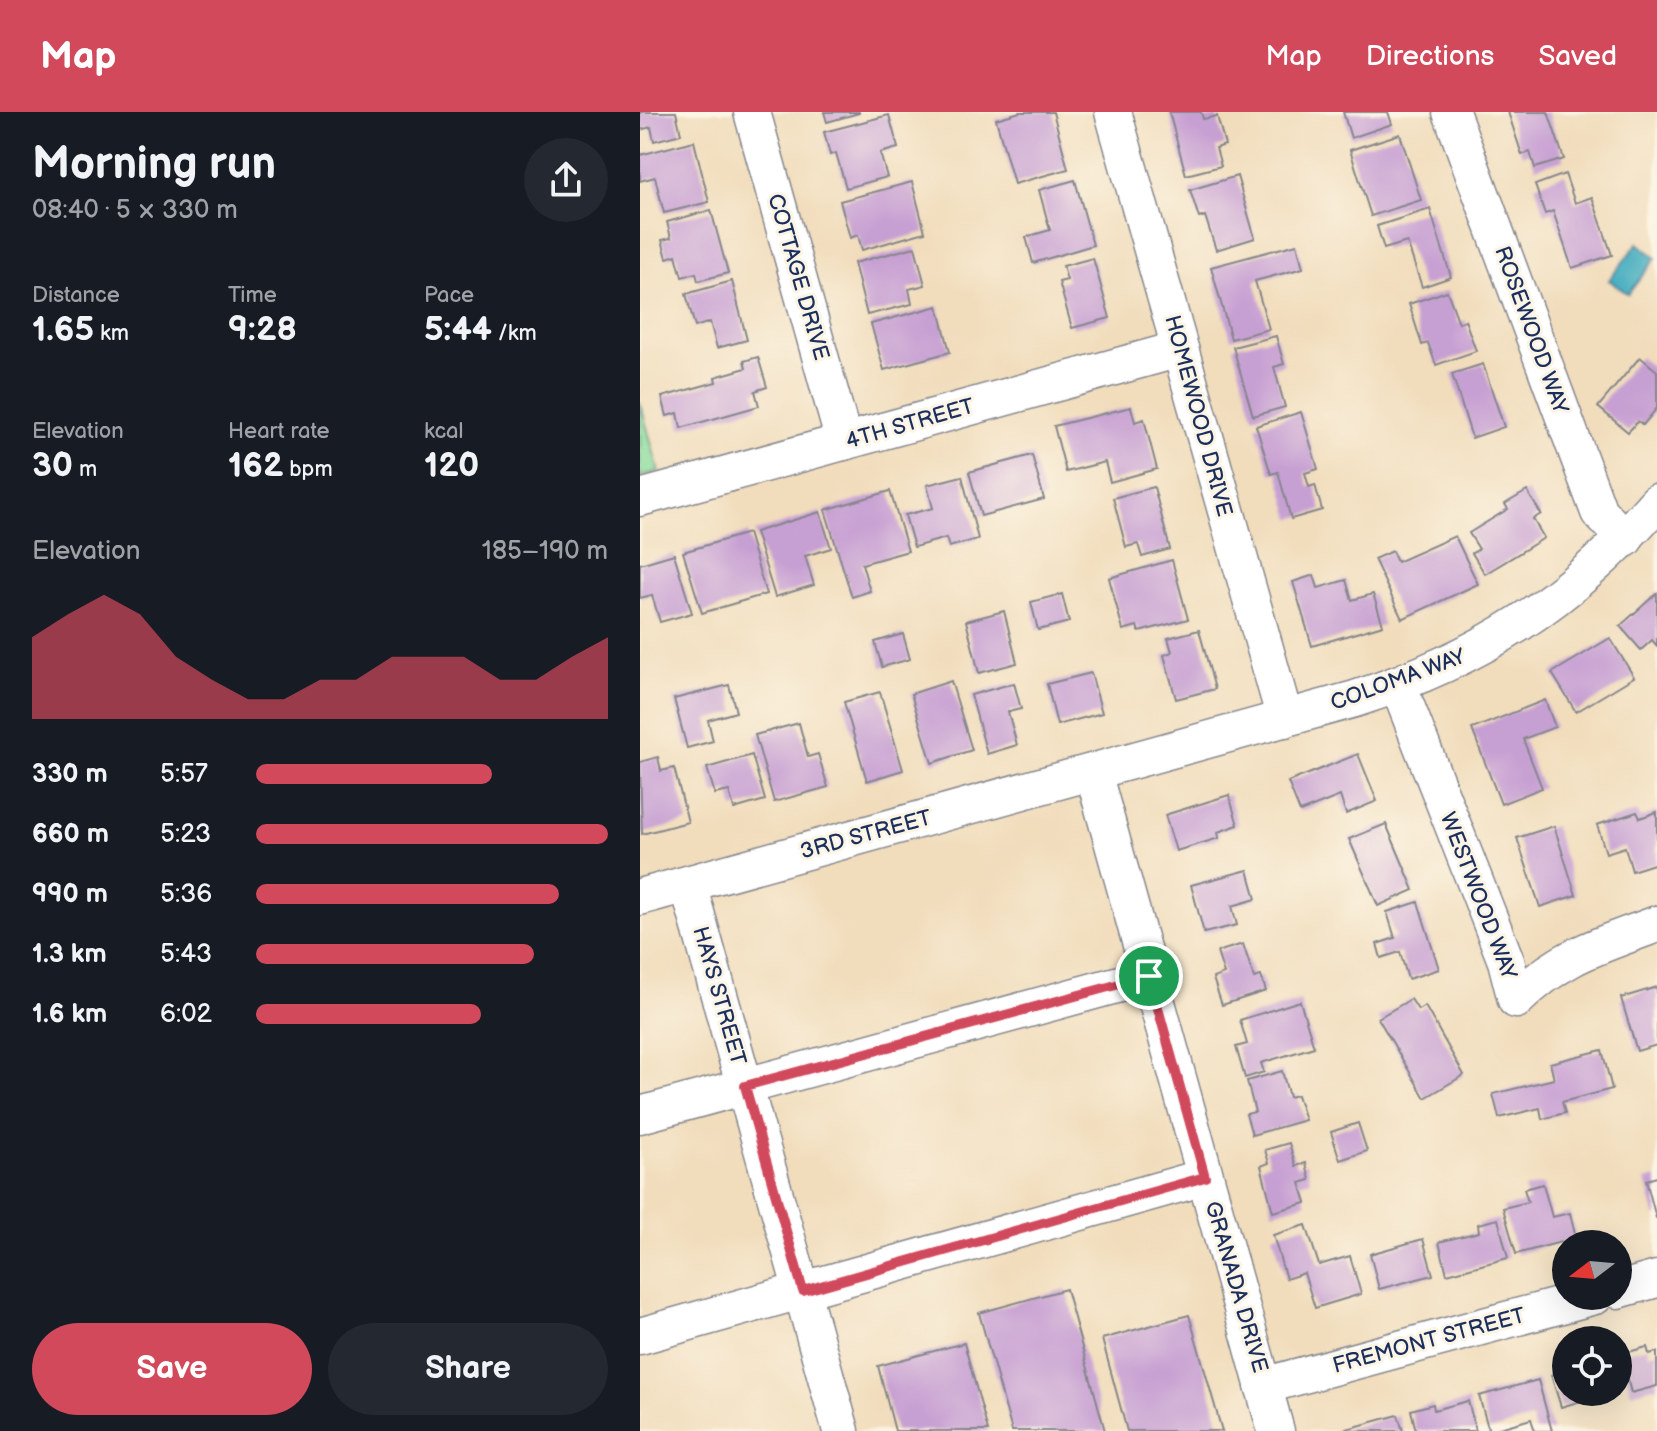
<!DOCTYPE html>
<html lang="en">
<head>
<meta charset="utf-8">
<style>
  body { margin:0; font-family:"Balsamiq Sans",sans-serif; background:#242831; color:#f1f3f6; height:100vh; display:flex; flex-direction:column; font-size:30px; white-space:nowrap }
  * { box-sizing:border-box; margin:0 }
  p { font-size:26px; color:#9ea1a6 }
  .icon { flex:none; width:44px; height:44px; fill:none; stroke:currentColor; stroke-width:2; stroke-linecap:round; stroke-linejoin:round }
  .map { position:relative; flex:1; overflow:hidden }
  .side { display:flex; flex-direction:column; background:#171b24; width:640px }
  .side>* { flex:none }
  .needle { width:52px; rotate:254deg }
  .buttons { position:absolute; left:912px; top:1118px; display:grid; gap:16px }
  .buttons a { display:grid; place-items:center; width:80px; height:80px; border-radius:50%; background:#171b24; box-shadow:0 8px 32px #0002; font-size:40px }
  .pin { position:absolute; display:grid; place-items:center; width:68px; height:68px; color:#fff; margin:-34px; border:4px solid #fff; border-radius:50%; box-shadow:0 2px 8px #0007 }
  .round { display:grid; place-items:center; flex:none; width:84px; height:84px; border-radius:42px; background:#242831 }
  .overview { display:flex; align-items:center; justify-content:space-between; height:136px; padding:0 32px }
  h1 { font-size:44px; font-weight:600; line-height:60px }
  .stats { display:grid; grid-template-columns:repeat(3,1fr); gap:12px; height:136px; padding:8px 32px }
  .stats div { display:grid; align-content:center }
  .stats b { font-size:34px; font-weight:600 }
  .stats small { font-size:22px; font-weight:400 }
  .stats p { font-size:22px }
  .chart { height:224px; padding:16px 32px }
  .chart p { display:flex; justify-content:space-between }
  .chart svg { width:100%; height:144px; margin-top:8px; fill:#d1495b; opacity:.7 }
  .cta { display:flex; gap:16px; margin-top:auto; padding:16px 32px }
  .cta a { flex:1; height:92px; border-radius:48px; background:#d1495b; color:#fff; font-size:32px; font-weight:600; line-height:92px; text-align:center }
  .cta a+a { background:#242831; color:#f1f3f6 }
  ul { padding:0 32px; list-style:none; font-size:26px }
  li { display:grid; grid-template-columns:128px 96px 1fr; align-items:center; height:60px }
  li i { height:20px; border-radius:10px; background:#d1495b }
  header { display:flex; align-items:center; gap:48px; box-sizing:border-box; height:112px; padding:0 40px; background:#d1495b; color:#fff }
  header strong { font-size:38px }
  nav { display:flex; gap:44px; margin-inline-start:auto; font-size:28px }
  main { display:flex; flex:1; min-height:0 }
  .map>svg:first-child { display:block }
  .green { fill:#8bdd9e; stroke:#53867e; stroke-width:2 }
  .water { fill:#3eaabe; stroke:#2c6c8e; stroke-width:2 }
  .building { fill:#c7a0d3 }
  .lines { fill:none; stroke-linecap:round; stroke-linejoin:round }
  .minor-casing { stroke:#86868d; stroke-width:39 }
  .minor { stroke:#fff; stroke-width:36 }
  .route-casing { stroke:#fff; stroke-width:16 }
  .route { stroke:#d1495b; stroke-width:10 }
  .labels { text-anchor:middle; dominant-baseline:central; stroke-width:6; stroke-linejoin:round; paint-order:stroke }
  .street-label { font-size:22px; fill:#1b2f5e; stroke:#fcf5e5 }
</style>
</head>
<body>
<header>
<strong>Map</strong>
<nav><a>Map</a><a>Directions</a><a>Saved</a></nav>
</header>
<main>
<section class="side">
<div class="overview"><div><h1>Morning run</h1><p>08:40 · 5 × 330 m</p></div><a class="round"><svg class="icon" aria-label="share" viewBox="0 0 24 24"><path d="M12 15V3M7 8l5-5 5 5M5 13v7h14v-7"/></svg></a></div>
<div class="stats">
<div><p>Distance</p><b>1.65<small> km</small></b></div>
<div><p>Time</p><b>9:28</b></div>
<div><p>Pace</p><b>5:44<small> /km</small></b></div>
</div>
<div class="stats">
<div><p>Elevation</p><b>30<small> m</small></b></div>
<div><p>Heart rate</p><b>162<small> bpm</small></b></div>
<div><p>kcal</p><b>120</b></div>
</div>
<div class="chart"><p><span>Elevation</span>185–190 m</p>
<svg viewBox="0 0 160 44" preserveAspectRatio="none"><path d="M0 44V19L10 12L20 6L30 12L40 25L50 32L60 38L70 38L80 32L90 32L100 25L110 25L120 25L130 32L140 32L150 25L160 19V44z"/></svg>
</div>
<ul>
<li><b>330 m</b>5:57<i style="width:67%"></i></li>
<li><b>660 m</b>5:23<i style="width:100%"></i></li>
<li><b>990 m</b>5:36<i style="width:86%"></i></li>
<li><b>1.3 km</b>5:43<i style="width:79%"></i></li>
<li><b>1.6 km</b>6:02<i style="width:64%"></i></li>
</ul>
<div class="cta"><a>Save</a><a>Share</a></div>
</section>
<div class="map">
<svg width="1017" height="1319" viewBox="0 0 1017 1319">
  <rect width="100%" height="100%" fill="#fcf5e5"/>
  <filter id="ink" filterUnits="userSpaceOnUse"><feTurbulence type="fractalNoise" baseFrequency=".0125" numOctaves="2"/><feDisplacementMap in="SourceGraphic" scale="16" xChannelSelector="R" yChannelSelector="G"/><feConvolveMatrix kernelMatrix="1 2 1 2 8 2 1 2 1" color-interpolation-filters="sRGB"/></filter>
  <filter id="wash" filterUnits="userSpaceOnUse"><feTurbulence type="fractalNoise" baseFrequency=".006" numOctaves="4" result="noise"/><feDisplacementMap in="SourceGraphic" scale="32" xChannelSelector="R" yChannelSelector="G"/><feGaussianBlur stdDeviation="1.8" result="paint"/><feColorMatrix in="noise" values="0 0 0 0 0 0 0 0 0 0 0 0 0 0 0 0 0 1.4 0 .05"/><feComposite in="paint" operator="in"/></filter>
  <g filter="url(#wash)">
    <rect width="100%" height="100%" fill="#f1ddbc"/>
    <path class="green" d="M 0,290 L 19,359 L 0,365 Z"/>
    <path class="water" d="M 998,131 L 1016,146 L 988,182 L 969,168 Z"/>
    <g id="blocks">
      <g class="building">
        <path d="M 0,0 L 36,0 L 41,22 L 14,29 L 11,15 L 0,18 Z"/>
        <path d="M 184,0 L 219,0 L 219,1 L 187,10 Z"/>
        <path d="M 380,0 L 413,0 L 428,57 L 374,72 L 356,7 Z"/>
        <path d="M 529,0 L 561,0 L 563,7 L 577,4 L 585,33 L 576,36 L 581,54 L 546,63 Z"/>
        <path d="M 703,0 L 748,0 L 752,12 L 711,26 Z"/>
        <path d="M 868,0 L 908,0 L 924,47 L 895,56 L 890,40 L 882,43 Z"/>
        <path d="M 249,3 L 258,36 L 240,41 L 247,65 L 206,76 L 196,41 L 190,43 L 184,20 Z"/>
        <path d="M 760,22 L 781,88 L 731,104 L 710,38 Z"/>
        <path d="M 54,29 L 69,90 L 24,101 L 15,65 L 0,69 L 0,43 Z"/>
        <path d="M 925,62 L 935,91 L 952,85 L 972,143 L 932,156 L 913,99 L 905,102 L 895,73 Z"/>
        <path d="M 597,64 L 615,126 L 576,138 L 565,104 L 559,106 L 550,78 Z"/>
        <path d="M 435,68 L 453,133 L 393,151 L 386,125 L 410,118 L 399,78 Z"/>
        <path d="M 272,70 L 285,120 L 222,138 L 218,123 L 210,126 L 200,89 Z"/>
        <path d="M 790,97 L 811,165 L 782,175 L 767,130 L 744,137 L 737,114 Z"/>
        <path d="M 71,98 L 88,161 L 58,169 L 56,161 L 42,165 L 36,143 L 27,146 L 22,128 L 31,126 L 27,110 Z"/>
        <path d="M 657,132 L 663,156 L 615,169 L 629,217 L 591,227 L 571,155 Z"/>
        <path d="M 275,135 L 285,173 L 269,177 L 272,192 L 227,203 L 214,151 Z"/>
        <path d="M 453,146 L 470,206 L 432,216 L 419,170 L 427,168 L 423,154 Z"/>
        <path d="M 92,169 L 107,228 L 77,236 L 70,210 L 55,215 L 46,182 Z"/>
        <path d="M 807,179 L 819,211 L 825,208 L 836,239 L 796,253 L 788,231 L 782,233 L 769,192 Z"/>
        <path d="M 298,194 L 310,240 L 244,258 L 231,212 Z"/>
        <path d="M 636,224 L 644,252 L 634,255 L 645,295 L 613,304 L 593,235 Z"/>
        <path d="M 118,245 L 127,275 L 115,279 L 119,294 L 41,316 L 38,301 L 27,304 L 22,285 L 76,270 L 75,265 L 106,256 L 104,249 Z"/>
        <path d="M 1000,245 L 1017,259 L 1017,296 L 1003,313 L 998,309 L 988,320 L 958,295 Z"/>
        <path d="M 843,252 L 864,315 L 832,326 L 812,262 Z"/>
        <path d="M 491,295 L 495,310 L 504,307 L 517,357 L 470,370 L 465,350 L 426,360 L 414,314 Z"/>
        <path d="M 661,300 L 678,357 L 665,361 L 669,375 L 675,373 L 682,398 L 651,407 L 638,360 L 631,362 L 616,314 Z"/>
        <path d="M 392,343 L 404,387 L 341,404 L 329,360 Z"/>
        <path d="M 322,364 L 338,427 L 309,435 L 306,426 L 274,435 L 265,403 L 293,396 L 287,373 Z"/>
        <path d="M 514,375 L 530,437 L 502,445 L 498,432 L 486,435 L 473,386 Z"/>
        <path d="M 250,379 L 268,439 L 222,452 L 230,479 L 212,485 L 185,398 Z"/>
        <path d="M 887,379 L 901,402 L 893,407 L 904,426 L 845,462 L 832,441 L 839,437 L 829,421 L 868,397 L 865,392 Z"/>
        <path d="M 180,400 L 191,436 L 165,444 L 174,473 L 135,485 L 115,420 Z"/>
        <path d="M 108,421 L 126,482 L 62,501 L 43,440 Z"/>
        <path d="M 815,424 L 838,472 L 762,507 L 734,447 L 752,439 L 757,450 Z"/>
        <path d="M 34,442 L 52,501 L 20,510 L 12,483 L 0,486 L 0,452 Z"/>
        <path d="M 532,448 L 548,507 L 499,520 L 497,514 L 483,518 L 469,466 Z"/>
        <path d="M 674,463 L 678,476 L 706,468 L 712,488 L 733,482 L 743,513 L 672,534 L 653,470 Z"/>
        <path d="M 1017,481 L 1017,534 L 1012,528 L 1001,538 L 980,514 Z"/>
        <path d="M 422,482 L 429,510 L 398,518 L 391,490 Z"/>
        <path d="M 364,499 L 377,551 L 339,561 L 326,509 Z"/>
        <path d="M 559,518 L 575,577 L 536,587 L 524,543 L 532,540 L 528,526 Z"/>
        <path d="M 263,522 L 270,547 L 242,555 L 235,530 Z"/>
        <path d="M 970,526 L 994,565 L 936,600 L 912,561 Z"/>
        <path d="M 451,561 L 462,601 L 417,613 L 407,572 Z"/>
        <path d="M 311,569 L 332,638 L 292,651 L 271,582 Z"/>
        <path d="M 374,571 L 381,597 L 368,600 L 377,633 L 347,642 L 331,583 Z"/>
        <path d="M 89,573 L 96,600 L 68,608 L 73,629 L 47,636 L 34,587 Z"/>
        <path d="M 240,580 L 263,658 L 227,669 L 204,590 Z"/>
        <path d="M 905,588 L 915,615 L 883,627 L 902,676 L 861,692 L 832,617 Z"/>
        <path d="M 159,611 L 168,645 L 178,642 L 188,675 L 134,690 L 115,623 Z"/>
        <path d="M 718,642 L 737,689 L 706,702 L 700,684 L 660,700 L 648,670 Z"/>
        <path d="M 112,643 L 125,688 L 94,697 L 89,679 L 75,682 L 67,656 Z"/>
        <path d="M 18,645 L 21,659 L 34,656 L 48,710 L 2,722 L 0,650 Z"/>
        <path d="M 589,683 L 598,713 L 578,720 L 579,726 L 536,739 L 525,703 Z"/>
        <path d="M 997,700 L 1000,706 L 1017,700 L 1017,751 L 992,759 L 985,735 L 966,741 L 957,713 Z"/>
        <path d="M 746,712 L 774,778 L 738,794 L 709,727 Z"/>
        <path d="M 914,714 L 936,783 L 900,795 L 877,726 Z"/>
        <path d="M 608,758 L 616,787 L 592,794 L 597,813 L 564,821 L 551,773 Z"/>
        <path d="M 778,790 L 799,857 L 768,867 L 760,840 L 741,846 L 737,832 L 755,826 L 747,800 Z"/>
        <path d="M 603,832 L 614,866 L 621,864 L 626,879 L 582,893 L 573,866 L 584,862 L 577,840 Z"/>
        <path d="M 1017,875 L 1017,933 L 997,939 L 981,886 Z"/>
        <path d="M 771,887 L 778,898 L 785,894 L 824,963 L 785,986 L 738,906 Z"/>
        <path d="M 660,889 L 674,935 L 621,951 L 624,960 L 605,966 L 596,935 L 607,932 L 600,908 Z"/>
        <path d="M 962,938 L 972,977 L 922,990 L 925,1001 L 902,1007 L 900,996 L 859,1006 L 853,982 L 914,967 L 910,951 Z"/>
        <path d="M 642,959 L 649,985 L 657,983 L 665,1008 L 612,1023 L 606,1002 L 615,1000 L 607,969 Z"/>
        <path d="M 718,1011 L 727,1039 L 700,1048 L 691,1020 Z"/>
        <path d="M 649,1031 L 656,1054 L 666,1051 L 670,1068 L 660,1071 L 666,1091 L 633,1100 L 621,1054 L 629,1051 L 625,1038 Z"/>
        <path d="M 1017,1065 L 1017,1106 L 1016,1106 L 1006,1068 Z"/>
        <path d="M 903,1072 L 912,1105 L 930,1101 L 936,1126 L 876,1142 L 863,1096 L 888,1090 L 884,1077 Z"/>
        <path d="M 858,1107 L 868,1146 L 807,1162 L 799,1130 L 839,1120 L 838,1112 Z"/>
        <path d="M 666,1113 L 679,1153 L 710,1144 L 721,1182 L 675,1196 L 664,1161 L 646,1167 L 633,1123 Z"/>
        <path d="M 783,1127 L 793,1163 L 739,1177 L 730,1142 Z"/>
        <path d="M 426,1177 L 465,1319 L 372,1319 L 339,1201 Z"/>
        <path d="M 549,1203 L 582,1319 L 487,1319 L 462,1227 Z"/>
        <path d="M 324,1231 L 348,1319 L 255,1319 L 238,1254 Z"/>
        <path d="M 1007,1235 L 1009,1242 L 1017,1240 L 1017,1274 L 991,1281 L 981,1242 Z"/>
        <path d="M 926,1258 L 926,1280 L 968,1281 L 921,1295 L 911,1263 Z"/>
        <path d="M 898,1268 L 912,1319 L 895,1319 L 891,1307 L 849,1319 L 839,1284 Z"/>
        <path d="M 828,1289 L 836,1319 L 776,1319 L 771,1298 L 793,1292 L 794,1298 Z"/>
        <path d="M 758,1303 L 763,1319 L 703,1319 L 703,1318 Z"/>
      </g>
    </g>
  </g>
  <g filter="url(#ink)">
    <use href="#blocks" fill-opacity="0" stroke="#86868d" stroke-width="2"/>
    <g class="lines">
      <g class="minor-casing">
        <g id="minor">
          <path d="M 112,0 L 204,330"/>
          <path d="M 473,0 L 645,607"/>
          <path d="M 811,0 L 959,400 L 985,427"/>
          <path d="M 0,386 L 540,237"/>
          <path d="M 758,573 L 866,849 L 876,888 C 921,843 959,834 1017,812"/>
          <path d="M 453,660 L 636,1319"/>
          <path d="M 48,772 L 201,1319"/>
          <path d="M 0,785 L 715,587 C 841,546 929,490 1017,390"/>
          <path d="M 0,1003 L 509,864"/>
          <path d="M 978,1178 L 1017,1167"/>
          <path d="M 0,1224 L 565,1065"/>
          <path d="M 623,1274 L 955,1184"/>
        </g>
      </g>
      <use href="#minor" class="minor"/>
    </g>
  </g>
  <g class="lines" filter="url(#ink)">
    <g class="route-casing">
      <path id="route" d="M 509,864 L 565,1065 L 163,1179 L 105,974 Z"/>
    </g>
    <use href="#route" class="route"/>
  </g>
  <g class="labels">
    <g class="street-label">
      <text transform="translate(158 165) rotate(74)">COTTAGE DRIVE</text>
      <text transform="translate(891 218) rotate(70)">ROSEWOOD WAY</text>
      <text transform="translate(558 304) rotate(75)">HOMEWOOD DRIVE</text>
      <text transform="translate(270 312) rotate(-16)">4TH STREET</text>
      <text transform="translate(758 568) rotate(-20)">COLOMA WAY</text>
      <text transform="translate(226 723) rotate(-15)">3RD STREET</text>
      <text transform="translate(838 784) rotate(69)">WESTWOOD WAY</text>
      <text transform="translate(79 884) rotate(74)">HAYS STREET</text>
      <text transform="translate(596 1175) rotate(74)">GRANADA DRIVE</text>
      <text transform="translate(789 1229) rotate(-15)">FREMONT STREET</text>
    </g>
  </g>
</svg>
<div class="buttons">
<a><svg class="needle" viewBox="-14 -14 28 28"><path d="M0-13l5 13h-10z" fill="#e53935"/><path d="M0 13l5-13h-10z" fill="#9ea1a6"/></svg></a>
<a><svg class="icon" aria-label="locate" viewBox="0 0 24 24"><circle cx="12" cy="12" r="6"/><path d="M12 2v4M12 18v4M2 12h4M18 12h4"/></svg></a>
</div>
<div class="pin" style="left:509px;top:864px;background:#1e9e55"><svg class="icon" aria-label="arrive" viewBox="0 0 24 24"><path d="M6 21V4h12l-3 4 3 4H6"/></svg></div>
</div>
</main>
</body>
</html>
